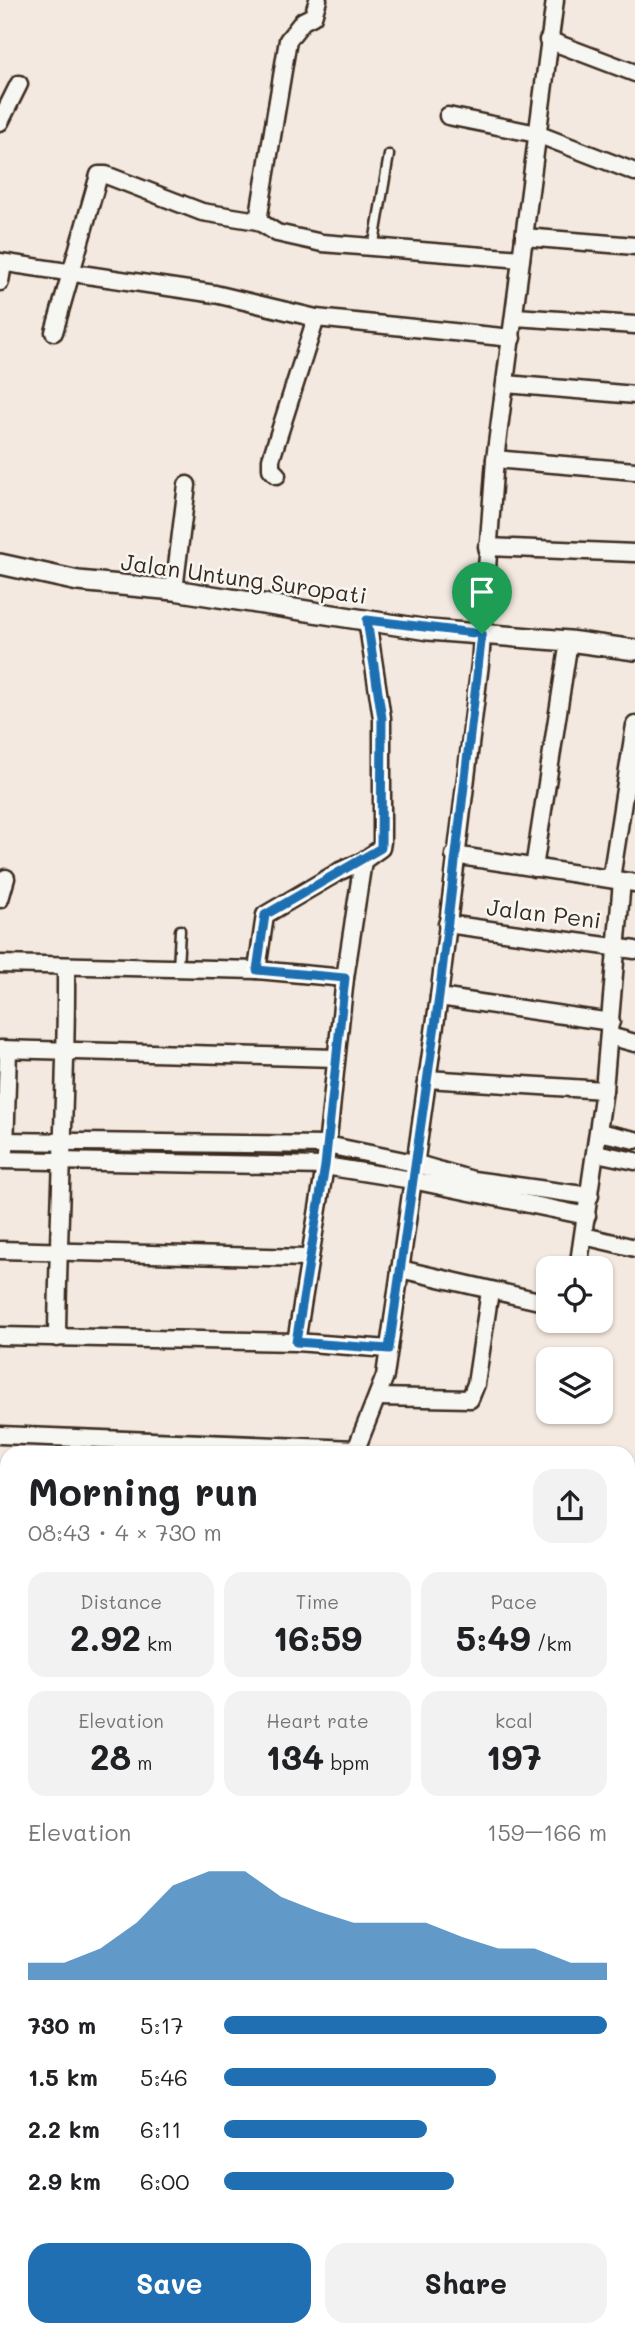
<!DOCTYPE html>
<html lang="en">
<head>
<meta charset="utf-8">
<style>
  body { margin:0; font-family:Mali,sans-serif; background:#f2f2f2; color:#202124; height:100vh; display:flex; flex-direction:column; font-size:26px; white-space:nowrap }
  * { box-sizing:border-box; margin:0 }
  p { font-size:23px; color:#757577 }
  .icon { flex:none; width:38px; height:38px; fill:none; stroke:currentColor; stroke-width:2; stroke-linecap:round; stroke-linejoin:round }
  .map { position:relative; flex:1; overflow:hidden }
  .panel { position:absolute; left:0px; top:1446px; width:635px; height:891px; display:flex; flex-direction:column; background:#fff; border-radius:21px 21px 0 0; box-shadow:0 2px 5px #0004 }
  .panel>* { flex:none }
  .fabs { position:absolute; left:536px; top:1256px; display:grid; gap:14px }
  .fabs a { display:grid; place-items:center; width:77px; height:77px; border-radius:14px; background:#fff; box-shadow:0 2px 5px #0004; font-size:35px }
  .pin { position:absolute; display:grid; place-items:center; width:60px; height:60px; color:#fff; margin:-72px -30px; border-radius:50% 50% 50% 0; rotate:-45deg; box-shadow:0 0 7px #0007 }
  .pin .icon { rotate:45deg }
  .round { display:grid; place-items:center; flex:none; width:74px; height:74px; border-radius:21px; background:#f2f2f2 }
  .overview { display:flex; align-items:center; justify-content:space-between; height:119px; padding:0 28px }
  h1 { font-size:38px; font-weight:700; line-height:52px }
  .figures { display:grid; grid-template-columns:repeat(3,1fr); gap:10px; height:119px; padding:7px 28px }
  .figures div { display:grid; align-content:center; border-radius:18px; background:#f2f2f2; text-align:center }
  .figures b { font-size:35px; font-weight:700 }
  .figures small { font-size:19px; font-weight:400 }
  .figures p { font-size:19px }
  .chart { height:196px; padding:14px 28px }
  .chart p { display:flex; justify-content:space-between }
  .chart svg { width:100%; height:126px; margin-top:7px; fill:#1f6fb2; opacity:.7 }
  .cta { display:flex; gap:14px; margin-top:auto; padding:14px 28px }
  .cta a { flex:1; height:80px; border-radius:21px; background:#1f6fb2; color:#fff; font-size:28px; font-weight:700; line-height:80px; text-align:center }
  .cta a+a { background:#f2f2f2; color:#202124 }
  ul { padding:0 28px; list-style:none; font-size:23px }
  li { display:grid; grid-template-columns:112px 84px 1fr; align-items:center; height:52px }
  li i { height:18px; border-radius:9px; background:#1f6fb2 }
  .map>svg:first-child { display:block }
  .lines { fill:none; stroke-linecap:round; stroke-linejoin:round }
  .service-casing { stroke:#3b2a1e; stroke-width:13 }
  .minor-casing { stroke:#3b2a1e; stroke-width:21 }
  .tertiary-casing { stroke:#3b2a1e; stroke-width:24 }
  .service { stroke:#f6f6f2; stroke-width:8 }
  .minor { stroke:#f6f6f2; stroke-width:16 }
  .tertiary { stroke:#f6f6f2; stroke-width:19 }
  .route-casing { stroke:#fff; stroke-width:14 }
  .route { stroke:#1f6fb2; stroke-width:9 }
  .labels { text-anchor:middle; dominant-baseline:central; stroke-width:5; stroke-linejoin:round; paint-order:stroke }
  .street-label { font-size:23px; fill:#3b2a1e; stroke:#f6f6f2 }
</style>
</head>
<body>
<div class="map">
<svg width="635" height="2335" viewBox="0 0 635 2335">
  <rect width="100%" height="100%" fill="#f3e9e0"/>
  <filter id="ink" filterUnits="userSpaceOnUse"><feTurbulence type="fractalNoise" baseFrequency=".0143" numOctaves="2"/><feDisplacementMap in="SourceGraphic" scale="14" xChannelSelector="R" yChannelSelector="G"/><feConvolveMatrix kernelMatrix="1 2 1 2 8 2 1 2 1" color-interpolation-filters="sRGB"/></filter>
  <g filter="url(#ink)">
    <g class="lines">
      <g class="service-casing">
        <g id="service">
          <path d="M 373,249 L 389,155"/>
          <path d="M 178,969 L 180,930"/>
          <path d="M 0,2192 L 7,2194"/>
        </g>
      </g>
      <g class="minor-casing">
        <g id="minor">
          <path d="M 548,40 L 635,73"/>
          <path d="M 448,116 L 537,134 L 635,172"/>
          <path d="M 0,122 L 19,84"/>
          <path d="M 258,221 L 288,40 L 303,21 L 313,16 L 318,0"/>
          <path d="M 524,237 L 635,246"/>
          <path d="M 0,262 L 215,294 L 316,318 L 512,338"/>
          <path d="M 0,282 L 3,264"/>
          <path d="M 515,317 L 635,325"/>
          <path d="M 54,332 L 99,175 L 106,175 L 202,212 L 258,221 L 277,233 L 322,243 L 521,259"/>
          <path d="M 506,384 L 635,395"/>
          <path d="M 495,459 L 635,471"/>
          <path d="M 277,475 L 271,469 L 271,459 L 316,318"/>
          <path d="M 487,547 L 635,553"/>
          <path d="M 174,590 L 187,485"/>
          <path d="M 454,855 L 635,883"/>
          <path d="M 534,868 L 569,641"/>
          <path d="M 611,879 L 635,725"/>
          <path d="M 0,899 L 6,878"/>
          <path d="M 447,924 L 635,950"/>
          <path d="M 0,964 L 257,970 L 345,978"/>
          <path d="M 257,970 L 265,915 L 340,871 L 363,861"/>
          <path d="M 439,997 L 611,1022"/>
          <path d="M 609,1036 L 635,1043"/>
          <path d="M 0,1049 L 336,1058"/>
          <path d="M 427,1079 L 604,1090"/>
          <path d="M 599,1132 L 635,1140"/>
          <path d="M 0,1141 L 327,1145 L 414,1163 L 473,1180 L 590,1196"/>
          <path d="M 5,1151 L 8,1050"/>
          <path d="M 596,1153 L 635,1161"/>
          <path d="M 0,1160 L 325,1166 L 412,1180 L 587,1216"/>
          <path d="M 584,1236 L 635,1248"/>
          <path d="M 0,1250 L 307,1258"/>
          <path d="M 400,1269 L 548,1303"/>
          <path d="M 578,1269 L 604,1090 L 622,881"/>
          <path d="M 0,1336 L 296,1342 L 389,1349"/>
          <path d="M 57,1338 C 58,1214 67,1090 66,966"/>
          <path d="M 296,1342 L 325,1166 L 345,978 L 363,861 L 381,848 L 382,842 L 382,718 L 367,620"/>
          <path d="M 378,1397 L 470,1399 L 476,1384 L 490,1291"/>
          <path d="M 0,1435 L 356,1449"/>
          <path d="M 355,1452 L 385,1376 L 439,997 L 480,664 L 495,459 L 555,0"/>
          <path d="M 0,1667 L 7,1668"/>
          <path d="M 0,1698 L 7,1699"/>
          <path d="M 0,1770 L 7,1769"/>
          <path d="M 0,1866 L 7,1866"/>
          <path d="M 0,1908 L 7,1907"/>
          <path d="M 628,2089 L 635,2092"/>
          <path d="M 628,2206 L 635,2208"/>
          <path d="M 628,2313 L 635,2316"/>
          <path d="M 234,2335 L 235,2329"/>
        </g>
      </g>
      <g class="tertiary-casing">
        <path id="tertiary" d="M 0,564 L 78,581 L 174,590 L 428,630 L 569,641 L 635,650"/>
      </g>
      <use href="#service" class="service"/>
      <use href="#minor" class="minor"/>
      <use href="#tertiary" class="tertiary"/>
    </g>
  </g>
  <g class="lines" filter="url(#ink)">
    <g class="route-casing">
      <path id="route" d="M 367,620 L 482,634 L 439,997 L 389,1349 L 296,1342 L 325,1166 L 345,978 L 257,970 L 265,915 L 381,848 L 382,718 Z"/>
    </g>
    <use href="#route" class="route"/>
  </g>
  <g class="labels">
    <g class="street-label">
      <text transform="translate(244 578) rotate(8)">Jalan Untung Suropati</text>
      <text transform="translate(544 913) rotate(7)">Jalan Peni</text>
    </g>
  </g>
</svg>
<div class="fabs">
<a><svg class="icon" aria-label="locate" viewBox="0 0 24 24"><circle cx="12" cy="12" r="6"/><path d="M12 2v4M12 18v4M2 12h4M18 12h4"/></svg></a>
<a><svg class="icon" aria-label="layers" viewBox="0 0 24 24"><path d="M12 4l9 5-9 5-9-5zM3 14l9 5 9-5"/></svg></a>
</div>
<div class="pin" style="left:482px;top:634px;background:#1e9e55"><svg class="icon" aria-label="arrive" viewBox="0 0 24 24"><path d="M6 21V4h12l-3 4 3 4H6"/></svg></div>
<section class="panel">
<div class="overview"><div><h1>Morning run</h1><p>08:43 · 4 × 730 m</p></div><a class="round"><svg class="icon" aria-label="share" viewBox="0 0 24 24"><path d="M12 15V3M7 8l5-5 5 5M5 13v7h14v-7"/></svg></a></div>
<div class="figures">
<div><p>Distance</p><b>2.92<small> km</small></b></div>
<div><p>Time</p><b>16:59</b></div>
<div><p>Pace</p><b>5:49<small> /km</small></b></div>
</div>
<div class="figures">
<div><p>Elevation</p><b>28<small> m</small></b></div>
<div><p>Heart rate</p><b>134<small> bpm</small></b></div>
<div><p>kcal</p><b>197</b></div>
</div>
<div class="chart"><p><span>Elevation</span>159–166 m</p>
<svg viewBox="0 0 160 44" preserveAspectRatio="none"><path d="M0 44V38L10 38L20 33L30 24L40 11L50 6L60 6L70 15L80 20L90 24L100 24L110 24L120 29L130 33L140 33L150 38L160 38V44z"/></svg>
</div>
<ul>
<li><b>730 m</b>5:17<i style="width:100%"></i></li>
<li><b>1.5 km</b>5:46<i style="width:71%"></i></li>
<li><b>2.2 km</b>6:11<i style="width:53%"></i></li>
<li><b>2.9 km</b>6:00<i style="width:60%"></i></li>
</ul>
<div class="cta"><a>Save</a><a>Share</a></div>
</section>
</div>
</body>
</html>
